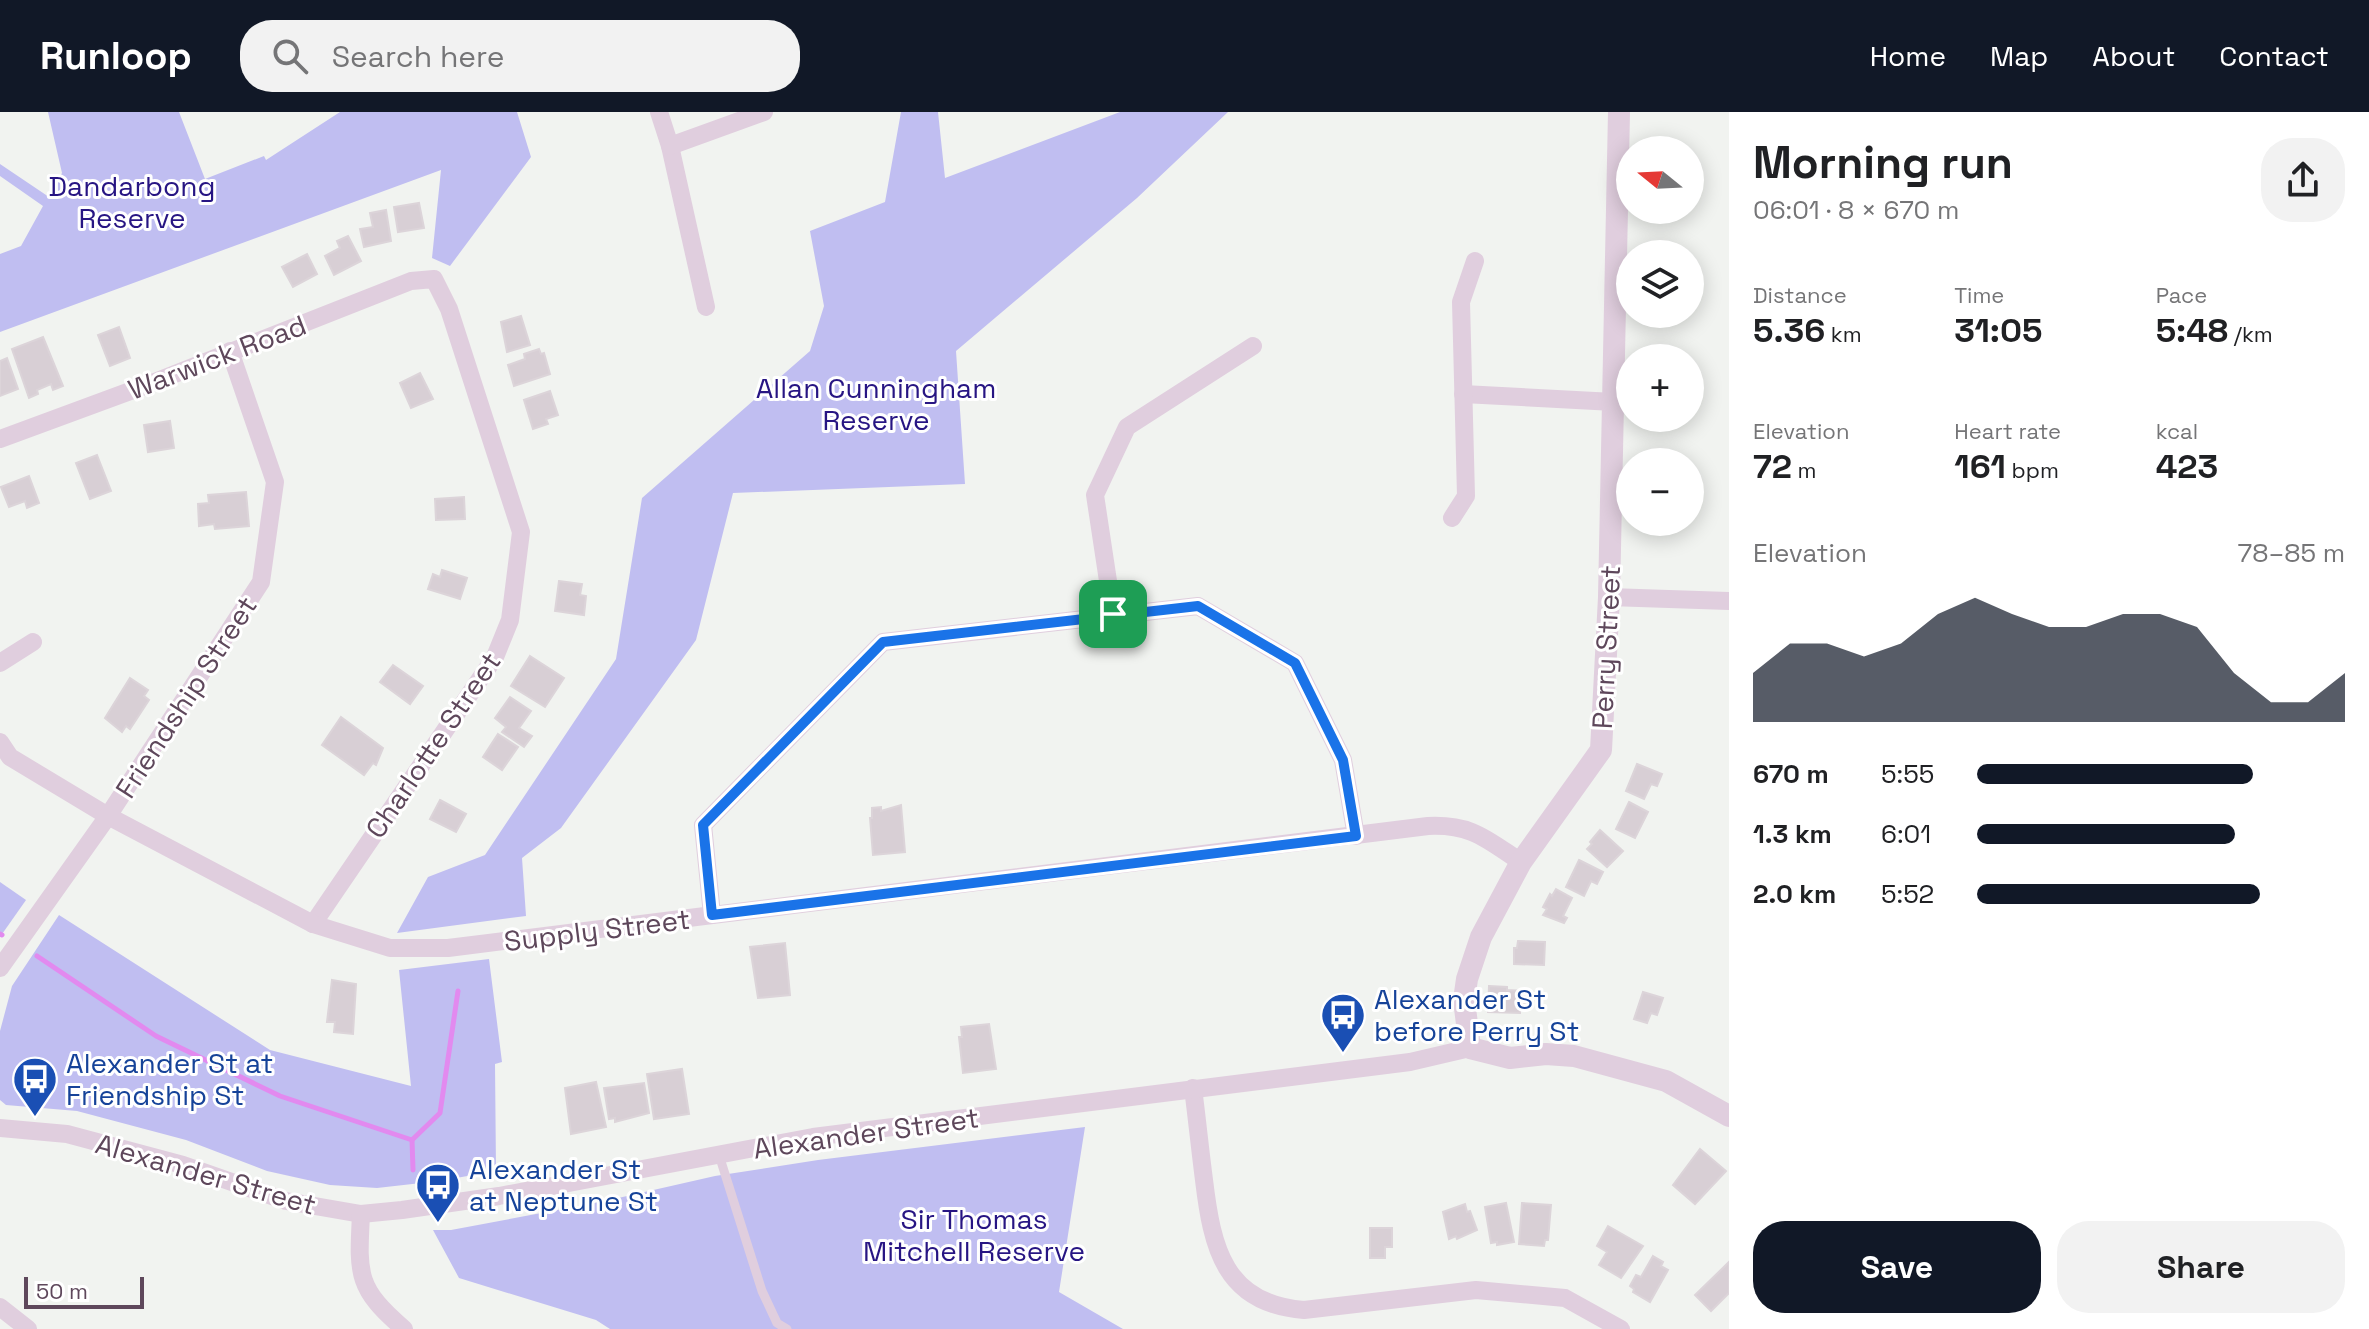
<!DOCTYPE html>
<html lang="en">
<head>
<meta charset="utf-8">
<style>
  body { margin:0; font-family:"Space Grotesk",sans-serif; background:#f2f2f2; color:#202124; height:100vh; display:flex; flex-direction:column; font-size:30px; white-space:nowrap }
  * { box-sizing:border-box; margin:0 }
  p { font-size:26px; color:#757577 }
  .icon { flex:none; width:44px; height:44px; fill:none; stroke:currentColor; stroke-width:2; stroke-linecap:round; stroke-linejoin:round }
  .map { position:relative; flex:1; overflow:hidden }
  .panel { display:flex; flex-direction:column; background:#fff; width:640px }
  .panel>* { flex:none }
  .needle { width:52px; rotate:288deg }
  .tools { position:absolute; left:1616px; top:24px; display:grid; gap:16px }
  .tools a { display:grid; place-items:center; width:88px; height:88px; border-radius:50%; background:#fff; box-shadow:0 4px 20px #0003; font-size:40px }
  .scale { position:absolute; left:24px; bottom:20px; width:120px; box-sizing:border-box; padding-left:8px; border:4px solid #5e475b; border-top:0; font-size:22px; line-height:28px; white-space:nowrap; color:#5e475b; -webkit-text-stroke:6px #fff; paint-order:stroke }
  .pin { position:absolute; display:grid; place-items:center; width:68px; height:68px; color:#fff; margin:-34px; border-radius:16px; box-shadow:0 4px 12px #0006 }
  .round { display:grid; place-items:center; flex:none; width:84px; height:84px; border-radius:32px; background:#f2f2f2 }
  .summary { display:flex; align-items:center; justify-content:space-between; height:136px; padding:0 24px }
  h1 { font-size:44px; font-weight:700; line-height:60px }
  .metrics { display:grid; grid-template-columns:repeat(3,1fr); gap:12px; height:136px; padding:8px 24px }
  .metrics div { display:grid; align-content:center }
  .metrics b { font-size:34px; font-weight:700 }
  .metrics small { font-size:22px; font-weight:400 }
  .metrics p { font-size:22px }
  .chart { height:224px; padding:16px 24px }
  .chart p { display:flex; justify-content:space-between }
  .chart svg { width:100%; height:144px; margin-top:8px; fill:#111827; opacity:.7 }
  .action { display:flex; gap:16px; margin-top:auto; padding:16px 24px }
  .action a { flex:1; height:92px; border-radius:32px; background:#111827; color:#fff; font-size:32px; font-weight:700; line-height:92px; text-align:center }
  .action a+a { background:#f2f2f2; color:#202124 }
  ul { padding:0 24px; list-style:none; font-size:26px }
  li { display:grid; grid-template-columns:128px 96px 1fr; align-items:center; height:60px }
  li i { height:20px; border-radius:10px; background:#111827 }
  header { display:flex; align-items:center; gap:48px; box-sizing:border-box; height:112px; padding:0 40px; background:#111827; color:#fff }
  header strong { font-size:38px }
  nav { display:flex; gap:44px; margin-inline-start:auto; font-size:28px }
  .search { width:560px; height:72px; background:#f2f2f2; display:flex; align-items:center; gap:20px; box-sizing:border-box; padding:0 28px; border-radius:32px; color:#757577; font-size:30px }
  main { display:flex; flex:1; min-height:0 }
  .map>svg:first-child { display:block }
  .green { fill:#c0bef1 }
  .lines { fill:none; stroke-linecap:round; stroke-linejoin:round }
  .stream { stroke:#e28aef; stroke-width:5 }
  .building { fill:#d8cfd5; stroke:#dcd4d9; stroke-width:2 }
  .service { stroke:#e0cede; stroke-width:9 }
  .minor { stroke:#e0cede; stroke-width:18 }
  .tertiary { stroke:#e0cede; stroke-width:22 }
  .route-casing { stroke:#fff; stroke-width:16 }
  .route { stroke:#1a73e8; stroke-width:10 }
  .labels { text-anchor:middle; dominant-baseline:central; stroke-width:6; stroke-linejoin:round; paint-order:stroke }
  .park-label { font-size:28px; fill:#271583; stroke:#fff }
  .street-label { font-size:28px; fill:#5e475b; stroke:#fff }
  .transit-label { font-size:28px; fill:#164399; stroke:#fff; text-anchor:start }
</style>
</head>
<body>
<header>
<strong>Runloop</strong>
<div class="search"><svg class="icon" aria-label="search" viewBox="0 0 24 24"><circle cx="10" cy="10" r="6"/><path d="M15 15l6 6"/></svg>Search here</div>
<nav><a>Home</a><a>Map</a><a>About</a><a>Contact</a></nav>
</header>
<main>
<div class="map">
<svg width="1729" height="1217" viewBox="0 0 1729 1217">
  <rect width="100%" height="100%" fill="#f1f3f0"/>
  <g class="green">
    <path d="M 48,0 L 179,0 L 205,67 L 264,44 L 266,48 L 340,0 L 517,0 L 531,45 L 450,154 L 432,146 L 441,58 L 0,220 L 0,142 L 21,134 L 43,94 L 0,64 L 0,52 L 49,85 L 62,61 Z"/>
    <path d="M 901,0 L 938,0 L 945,66 L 1120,0 L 1228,0 L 1137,86 L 956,239 L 965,372 L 733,381 L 696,528 L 561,716 L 522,746 L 526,804 L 397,821 L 428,765 L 485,743 L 616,547 L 642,386 L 810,239 L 824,194 L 810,119 L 885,90 Z"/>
    <path d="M 0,770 L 26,788 L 0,825 Z"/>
    <path d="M 59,803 L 270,938 L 411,974 L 399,858 L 489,847 L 502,950 L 495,952 L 496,1059 L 439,1069 L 377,1076 L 330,1073 L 267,1059 L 186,1028 L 77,999 L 6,993 L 0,988 L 0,919 L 12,874 Z"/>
    <path d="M 1085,1015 L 1059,1180 L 1123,1217 L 610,1217 L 596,1208 L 459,1166 L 433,1118 L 451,1118 L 605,1089 L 715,1064 L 818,1048 Z"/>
  </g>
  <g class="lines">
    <g class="stream">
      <path d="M 0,822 L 2,823"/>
      <path d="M 37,844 L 156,924 L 280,984 L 412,1028 L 413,1058"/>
      <path d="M 412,1028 L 440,1001 L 458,879"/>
    </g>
  </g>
  <g class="building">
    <path d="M 419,91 L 424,116 L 398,120 L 394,95 Z"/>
    <path d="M 386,98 L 391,129 L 364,135 L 360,117 L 373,115 L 370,101 Z"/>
    <path d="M 348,124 L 361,149 L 334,163 L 325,144 L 340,136 L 337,129 Z"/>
    <path d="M 307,142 L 317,162 L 293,175 L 282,155 Z"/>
    <path d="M 521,204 L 530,233 L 507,240 L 501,210 Z"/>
    <path d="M 119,215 L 130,246 L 110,254 L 98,223 Z"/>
    <path d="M 43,225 L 63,274 L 53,278 L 51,272 L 37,278 L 38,282 L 29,286 L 12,237 Z"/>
    <path d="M 539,237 L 541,242 L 544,241 L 550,262 L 514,274 L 508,253 L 525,247 L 524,242 Z"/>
    <path d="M 7,246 L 18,277 L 0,284 L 0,249 Z"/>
    <path d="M 420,261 L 433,287 L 411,296 L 400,271 Z"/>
    <path d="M 550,279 L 558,303 L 546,307 L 548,312 L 533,317 L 524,288 Z"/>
    <path d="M 170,309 L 174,336 L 148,340 L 144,313 Z"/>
    <path d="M 97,343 L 111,379 L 90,387 L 76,351 Z"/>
    <path d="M 29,364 L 39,391 L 27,396 L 25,389 L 9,395 L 1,375 Z"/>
    <path d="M 246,380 L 249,414 L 215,417 L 214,412 L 199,414 L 198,392 L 209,391 L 208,383 Z"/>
    <path d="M 464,385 L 465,407 L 436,408 L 435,387 Z"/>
    <path d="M 442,458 L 467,466 L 460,487 L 428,477 L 433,462 L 440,465 Z"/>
    <path d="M 559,469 L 582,472 L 580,483 L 586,484 L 584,503 L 555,499 Z"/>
    <path d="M 530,544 L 564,566 L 545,595 L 511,574 Z"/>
    <path d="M 393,553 L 423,574 L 410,592 L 380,570 Z"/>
    <path d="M 130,566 L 148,578 L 144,584 L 149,588 L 130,617 L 126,614 L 122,620 L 105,606 Z"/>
    <path d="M 510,585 L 531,599 L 519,616 L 532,624 L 524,635 L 502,620 L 506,615 L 495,606 Z"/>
    <path d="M 341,605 L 383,636 L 376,653 L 373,651 L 364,663 L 322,633 Z"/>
    <path d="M 498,622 L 518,635 L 502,658 L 483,645 Z"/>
    <path d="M 1637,652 L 1662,662 L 1657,674 L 1651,672 L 1644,687 L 1626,679 Z"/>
    <path d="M 440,688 L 466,702 L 456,720 L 430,707 Z"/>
    <path d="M 1629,690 L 1648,700 L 1635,726 L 1616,717 Z"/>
    <path d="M 901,693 L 905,740 L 873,743 L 870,706 L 872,706 L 872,696 L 881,695 L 881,699 Z"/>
    <path d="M 1600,718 L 1623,739 L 1607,755 L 1587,737 L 1592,732 L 1590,730 Z"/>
    <path d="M 1579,748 L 1603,760 L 1597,772 L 1591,769 L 1584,784 L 1566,775 Z"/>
    <path d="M 1556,777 L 1572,786 L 1563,804 L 1567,806 L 1564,811 L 1543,803 L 1547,797 L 1543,795 L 1550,782 L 1552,784 Z"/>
    <path d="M 1518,829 L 1545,830 L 1544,853 L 1514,852 L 1514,836 L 1517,836 Z"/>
    <path d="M 785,831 L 790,883 L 758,886 L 750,835 Z"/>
    <path d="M 332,868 L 356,872 L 353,922 L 334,920 L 335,910 L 327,910 Z"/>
    <path d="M 1489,874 L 1507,875 L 1507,878 L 1527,879 L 1527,898 L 1520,898 L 1520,901 L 1488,900 Z"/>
    <path d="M 1643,880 L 1663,886 L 1657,903 L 1651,901 L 1647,911 L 1634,907 Z"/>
    <path d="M 989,912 L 996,957 L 963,961 L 959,925 L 962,925 L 961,915 Z"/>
    <path d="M 682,957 L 689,1002 L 654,1007 L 647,962 Z"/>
    <path d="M 596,970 L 606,1015 L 571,1022 L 565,976 Z"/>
    <path d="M 644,971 L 649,1001 L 615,1010 L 615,1006 L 609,1007 L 604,976 Z"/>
    <path d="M 1700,1037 L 1726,1059 L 1695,1092 L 1673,1073 Z"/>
    <path d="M 1506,1091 L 1514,1130 L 1497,1133 L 1497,1130 L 1491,1131 L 1485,1095 Z"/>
    <path d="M 1522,1091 L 1551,1093 L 1548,1128 L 1545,1128 L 1544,1134 L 1519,1132 Z"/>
    <path d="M 1465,1092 L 1467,1100 L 1470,1099 L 1477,1118 L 1457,1127 L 1456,1124 L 1449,1127 L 1443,1100 Z"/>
    <path d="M 1608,1114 L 1643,1134 L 1621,1166 L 1599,1153 L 1607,1140 L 1597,1134 Z"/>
    <path d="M 1370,1116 L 1392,1116 L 1392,1135 L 1385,1135 L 1385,1146 L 1370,1146 Z"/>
    <path d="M 1653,1144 L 1663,1150 L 1661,1154 L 1668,1158 L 1650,1190 L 1633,1180 L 1634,1177 L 1630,1174 L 1636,1163 L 1641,1165 Z"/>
    <path d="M 1729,1150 L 1729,1181 L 1711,1199 L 1695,1183 Z"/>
  </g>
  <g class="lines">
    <path class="service" d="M 719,1043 L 762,1179 L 777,1211 L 787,1217"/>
    <g class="minor">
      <path d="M 659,0 L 670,34 L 706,195"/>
      <path d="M 670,34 L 764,0"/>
      <path d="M 1463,282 L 1614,290"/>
      <path d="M 0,327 L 152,271 L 411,169 L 434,167 L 449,197 L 521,420 L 510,508 L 495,545 L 313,812"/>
      <path d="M 1452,406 L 1466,384 L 1461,190 L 1475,149"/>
      <path d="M 1609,485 L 1729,489"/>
      <path d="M 1113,502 L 1095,383 L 1127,315 L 1253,234"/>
      <path d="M 0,551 L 33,530"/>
      <path d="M 0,630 L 10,645 L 108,704 L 313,812 L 390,836 L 448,836 L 1428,714 C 1472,712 1486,727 1521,750"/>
      <path d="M 712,803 L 703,713 L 883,530 L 1198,494 L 1295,551 L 1343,648 L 1356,724"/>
      <path d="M 0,856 L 108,704 L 261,470 L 275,370 L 230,239"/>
      <path d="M 1193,976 C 1197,1007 1200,1037 1204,1068 C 1212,1135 1224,1192 1304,1198 L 1476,1178 L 1565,1186 L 1621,1217"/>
      <path d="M 0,1016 L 67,1022 L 183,1053 L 286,1089 L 361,1102 L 402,1098 L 499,1084 L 813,1025 L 1410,950 L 1470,936"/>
      <path d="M 361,1102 C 358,1162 356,1176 404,1217"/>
      <path d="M 0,1195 L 28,1217"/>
    </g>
    <path class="tertiary" d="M 1619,0 L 1609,485 L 1601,638 L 1521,750 L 1481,825 L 1467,867 L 1464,888 L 1470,936 L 1510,946 L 1546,942 L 1574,944 L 1666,969 L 1729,1004"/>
  </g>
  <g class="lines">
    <g class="route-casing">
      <path id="route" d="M 1198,494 L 1295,551 L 1343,648 L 1356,724 L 712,803 L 703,713 L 883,530 Z"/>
    </g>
    <use href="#route" class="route"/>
  </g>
  <defs>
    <g id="bus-pin" transform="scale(2.3)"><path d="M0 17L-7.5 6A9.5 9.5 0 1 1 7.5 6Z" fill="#1a4fb4" stroke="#fff"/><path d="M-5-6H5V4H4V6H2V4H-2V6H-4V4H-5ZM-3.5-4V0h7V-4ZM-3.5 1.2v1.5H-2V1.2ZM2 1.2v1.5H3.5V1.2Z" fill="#fff"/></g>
  </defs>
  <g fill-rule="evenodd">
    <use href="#bus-pin" x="1343" y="903"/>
    <use href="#bus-pin" x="35" y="967"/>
    <use href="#bus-pin" x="438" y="1073"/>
  </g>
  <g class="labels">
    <g class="park-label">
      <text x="132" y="74">Dandarbong<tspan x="132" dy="32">Reserve</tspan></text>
      <text x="876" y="276">Allan Cunningham<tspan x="876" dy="32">Reserve</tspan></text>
      <text x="974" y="1107">Sir Thomas<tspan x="974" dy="32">Mitchell Reserve</tspan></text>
    </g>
    <g class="street-label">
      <text transform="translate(217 245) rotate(-21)">Warwick Road</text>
      <text transform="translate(1606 535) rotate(-87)">Perry Street</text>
      <text transform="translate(186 585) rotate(-57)">Friendship Street</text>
      <text transform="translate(433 633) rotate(-56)">Charlotte Street</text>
      <text transform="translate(597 818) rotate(-7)">Supply Street</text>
      <text transform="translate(866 1021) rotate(-8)">Alexander Street</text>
      <text transform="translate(206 1062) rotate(16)">Alexander Street</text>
    </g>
    <g class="transit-label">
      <text x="1374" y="887">Alexander St<tspan x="1374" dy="32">before Perry St</tspan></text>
      <text x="66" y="951">Alexander St at<tspan x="66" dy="32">Friendship St</tspan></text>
      <text x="469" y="1057">Alexander St<tspan x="469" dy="32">at Neptune St</tspan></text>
    </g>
  </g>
</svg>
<div class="tools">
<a><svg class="needle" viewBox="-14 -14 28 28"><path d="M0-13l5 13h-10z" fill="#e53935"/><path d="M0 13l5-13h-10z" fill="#757577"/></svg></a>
<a><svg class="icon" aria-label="layers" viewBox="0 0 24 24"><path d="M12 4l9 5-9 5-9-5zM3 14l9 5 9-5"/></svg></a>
<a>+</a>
<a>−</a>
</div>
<div class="scale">50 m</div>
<div class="pin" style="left:1113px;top:502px;background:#1e9e55"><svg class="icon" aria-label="arrive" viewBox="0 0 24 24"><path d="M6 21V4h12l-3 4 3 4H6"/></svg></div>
</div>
<section class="panel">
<div class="summary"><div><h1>Morning run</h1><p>06:01 · 8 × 670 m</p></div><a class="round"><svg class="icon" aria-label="share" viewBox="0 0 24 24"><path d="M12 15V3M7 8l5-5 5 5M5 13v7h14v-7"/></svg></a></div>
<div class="metrics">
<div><p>Distance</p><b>5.36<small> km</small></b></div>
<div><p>Time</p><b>31:05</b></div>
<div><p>Pace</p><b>5:48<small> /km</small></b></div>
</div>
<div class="metrics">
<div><p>Elevation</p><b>72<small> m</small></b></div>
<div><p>Heart rate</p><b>161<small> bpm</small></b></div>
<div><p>kcal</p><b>423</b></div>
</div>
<div class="chart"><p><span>Elevation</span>78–85 m</p>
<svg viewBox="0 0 160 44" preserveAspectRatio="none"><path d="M0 44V29L10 20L20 20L30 24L40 20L50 11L60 6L70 11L80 15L90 15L100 11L110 11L120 15L130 29L140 38L150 38L160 29V44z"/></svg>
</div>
<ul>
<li><b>670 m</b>5:55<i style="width:75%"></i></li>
<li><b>1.3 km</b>6:01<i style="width:70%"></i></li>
<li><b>2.0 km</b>5:52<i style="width:77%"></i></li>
</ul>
<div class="action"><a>Save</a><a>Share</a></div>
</section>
</main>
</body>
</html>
